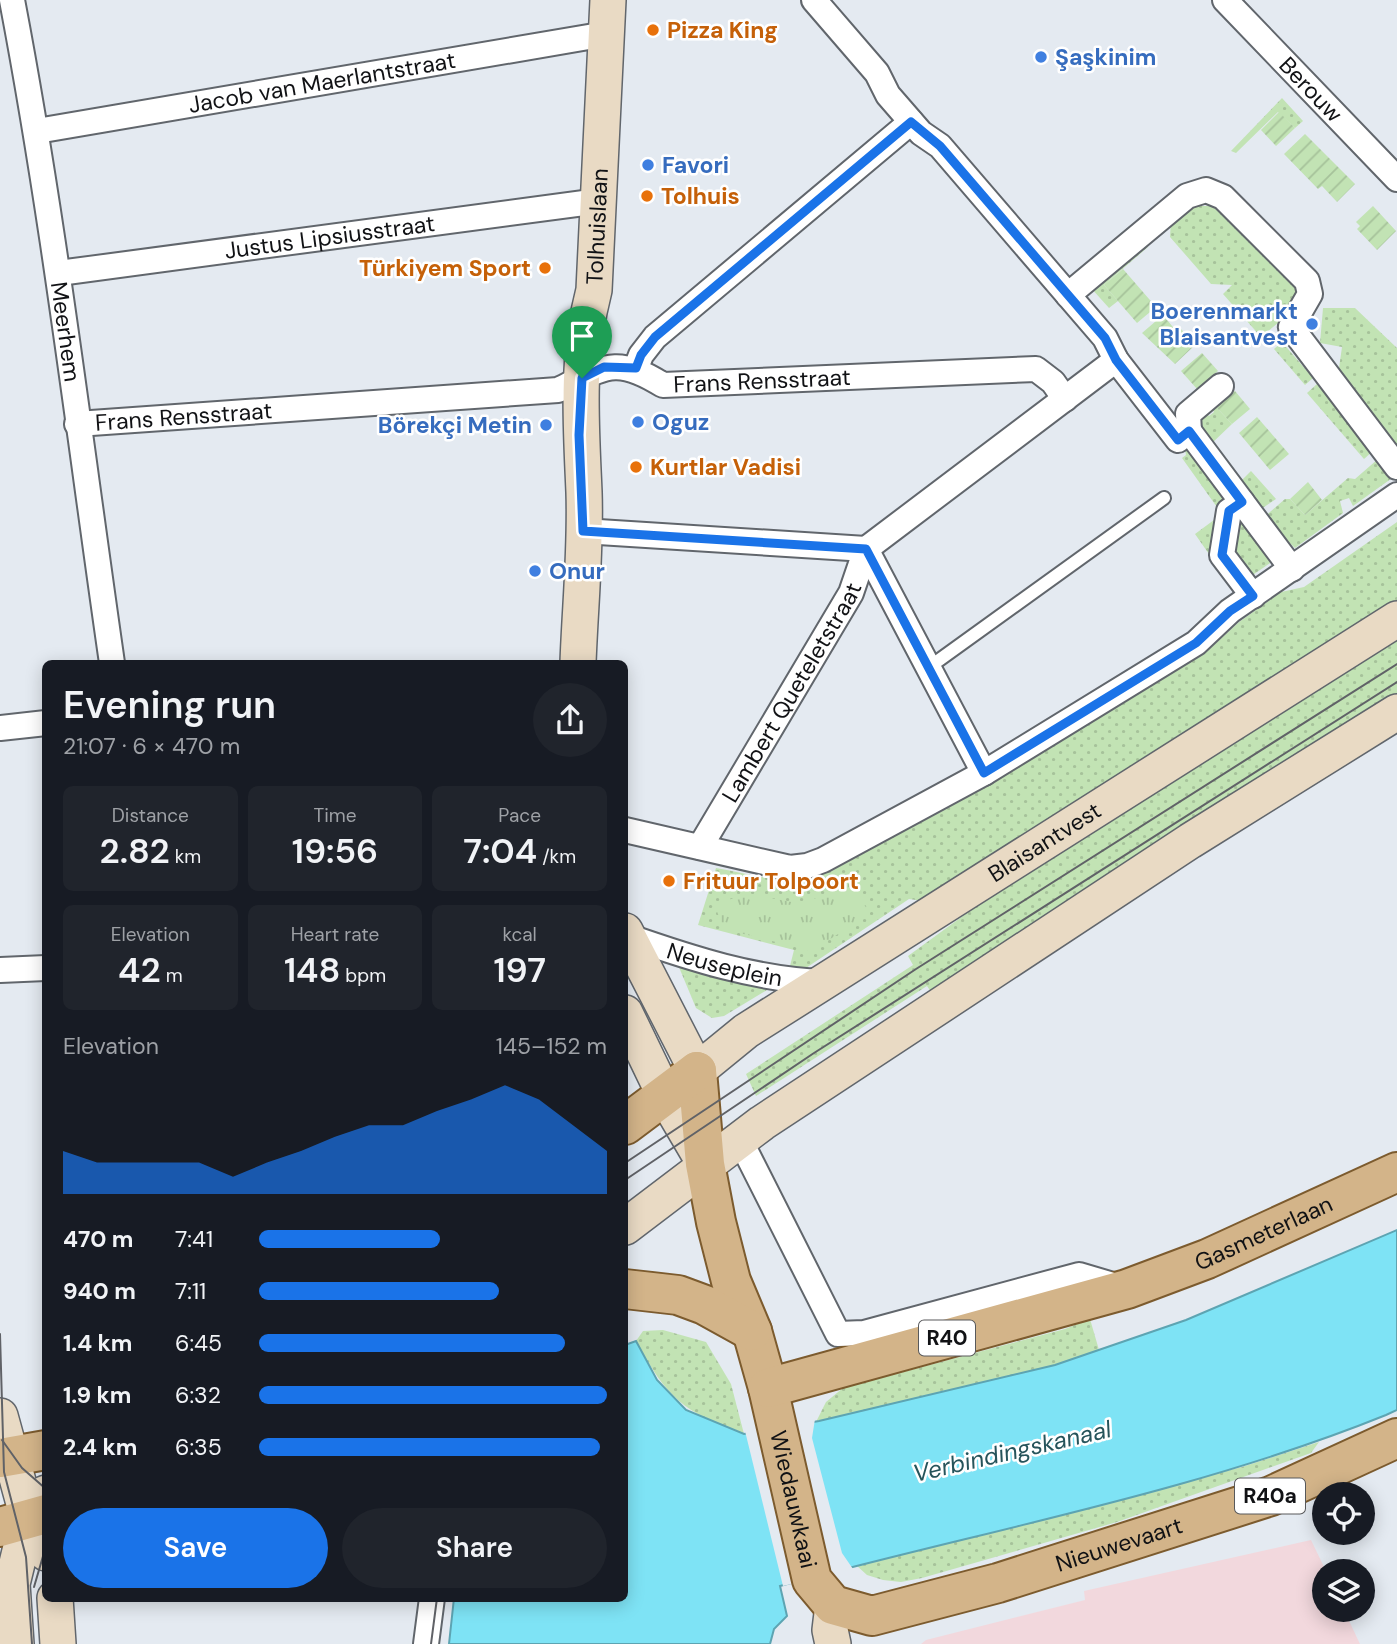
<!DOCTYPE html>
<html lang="en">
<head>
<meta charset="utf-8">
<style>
  body { margin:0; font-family:"DM Sans",sans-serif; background:#20242c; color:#f1f3f6; height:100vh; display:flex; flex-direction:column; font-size:26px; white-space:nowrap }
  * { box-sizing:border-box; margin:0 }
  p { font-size:23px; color:#9ea1a6 }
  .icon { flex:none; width:38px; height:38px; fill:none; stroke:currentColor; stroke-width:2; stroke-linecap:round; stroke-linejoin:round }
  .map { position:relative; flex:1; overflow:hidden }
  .drawer { position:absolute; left:42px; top:660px; width:586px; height:942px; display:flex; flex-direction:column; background:#171b24; border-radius:10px; box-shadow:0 4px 18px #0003 }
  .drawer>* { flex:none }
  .buttons { position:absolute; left:1312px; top:1482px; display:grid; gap:14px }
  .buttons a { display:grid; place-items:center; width:63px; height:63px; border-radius:50%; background:#171b24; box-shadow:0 4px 18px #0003; font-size:35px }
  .pin { position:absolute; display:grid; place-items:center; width:60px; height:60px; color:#fff; margin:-72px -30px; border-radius:50% 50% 50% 0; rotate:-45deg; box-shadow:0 0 7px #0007 }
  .pin .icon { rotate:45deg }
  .round { display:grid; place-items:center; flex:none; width:74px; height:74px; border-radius:37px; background:#20242c }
  .headline { display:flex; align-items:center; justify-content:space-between; height:119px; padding:0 21px }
  h1 { font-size:38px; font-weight:600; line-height:52px }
  .metrics { display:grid; grid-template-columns:repeat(3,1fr); gap:10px; height:119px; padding:7px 21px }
  .metrics div { display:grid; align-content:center; border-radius:10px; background:#20242c; text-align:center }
  .metrics b { font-size:35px; font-weight:600 }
  .metrics small { font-size:19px; font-weight:400 }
  .metrics p { font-size:19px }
  .chart { height:196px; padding:14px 21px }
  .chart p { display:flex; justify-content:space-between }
  .chart svg { width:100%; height:126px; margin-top:7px; fill:#1a73e8; opacity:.7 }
  .cta { display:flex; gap:14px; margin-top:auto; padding:14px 21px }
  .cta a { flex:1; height:80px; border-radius:42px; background:#1a73e8; color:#fff; font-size:28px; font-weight:600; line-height:80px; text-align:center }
  .cta a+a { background:#20242c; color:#f1f3f6 }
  ul { padding:0 21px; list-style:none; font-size:23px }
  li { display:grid; grid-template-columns:112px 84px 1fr; align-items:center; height:52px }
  li i { height:18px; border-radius:9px; background:#1a73e8 }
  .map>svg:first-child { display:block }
  .commercial { fill:#f2d8dd }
  .grass { fill:url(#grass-dots) }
  .park { fill:url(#park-tufts) }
  .garden { fill:url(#garden-furrows) }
  .water { fill:#7ee3f5; stroke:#5da4b2; stroke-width:2 }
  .pier { fill:#e4eaf1 }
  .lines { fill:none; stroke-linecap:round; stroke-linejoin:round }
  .lane-casing { stroke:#61666c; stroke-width:16 }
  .street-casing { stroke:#61666c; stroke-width:28 }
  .secondary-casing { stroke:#61666c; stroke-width:38 }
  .primary-casing { stroke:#7c5b2e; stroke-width:42 }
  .lane { stroke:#fff; stroke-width:12 }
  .street { stroke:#fff; stroke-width:24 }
  .secondary { stroke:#e9dac4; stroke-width:35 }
  .primary { stroke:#d3b489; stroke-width:38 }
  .tram { stroke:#606267; stroke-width:2 }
  .route-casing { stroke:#fff; stroke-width:14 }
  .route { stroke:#1a73e8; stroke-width:9 }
  .food-dot { fill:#e8710a; stroke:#fff; stroke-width:2.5 }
  .shop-dot { fill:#3f7fe0; stroke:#fff; stroke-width:2.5 }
  .labels { text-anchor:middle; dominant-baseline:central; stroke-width:5; stroke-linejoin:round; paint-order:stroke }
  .shield { fill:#fff; stroke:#58595b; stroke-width:2 }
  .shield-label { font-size:21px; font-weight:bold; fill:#111215 }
  .food-label { font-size:23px; font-weight:bold; fill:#c56008; stroke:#fff; text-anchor:start }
  .shop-label { font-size:23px; font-weight:bold; fill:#366cbe; stroke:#fff; text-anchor:start }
  .street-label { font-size:23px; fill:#111215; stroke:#fff }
  .water-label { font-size:24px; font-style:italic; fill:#26545b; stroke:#fff }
</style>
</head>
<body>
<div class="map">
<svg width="1397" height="1644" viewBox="0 0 1397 1644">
  <defs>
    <pattern id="grass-dots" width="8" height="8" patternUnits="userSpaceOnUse" patternTransform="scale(1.75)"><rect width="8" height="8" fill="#c2e3b4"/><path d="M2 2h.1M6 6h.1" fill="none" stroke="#a6c29a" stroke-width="1.8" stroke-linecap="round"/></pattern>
    <pattern id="park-tufts" width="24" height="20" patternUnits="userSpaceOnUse" patternTransform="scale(1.75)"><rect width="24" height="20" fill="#c2e3b4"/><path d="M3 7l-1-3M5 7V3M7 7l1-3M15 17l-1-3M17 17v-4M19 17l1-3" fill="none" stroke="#a6c29a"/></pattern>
    <pattern id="garden-furrows" width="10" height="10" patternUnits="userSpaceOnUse" patternTransform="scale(1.75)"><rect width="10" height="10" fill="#c2e3b4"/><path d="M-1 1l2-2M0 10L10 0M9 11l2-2" fill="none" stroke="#a6c29a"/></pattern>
  </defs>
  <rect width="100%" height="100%" fill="#e4eaf1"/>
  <path class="commercial" d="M 1311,1540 L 1326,1571 L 1325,1610 L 1344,1610 L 1360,1644 L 921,1644 L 926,1640 L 1085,1600 L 1084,1591 Z"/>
  <g class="grass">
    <path d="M 1282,98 L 1303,121 L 1295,128 L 1278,112 L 1236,153 L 1231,151 Z"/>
    <path d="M 1185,206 L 1218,206 L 1301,288 L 1301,304 L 1261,337 L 1223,294 L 1232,285 L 1211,284 L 1170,237 L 1171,219 Z"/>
    <path d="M 1147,244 L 1148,247 L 1104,285 L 1118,301 L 1109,308 L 1091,288 Z"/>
    <path d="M 1323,308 L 1355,308 L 1397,348 L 1397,454 L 1330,368 L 1339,368 L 1342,347 L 1320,343 Z"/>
    <path d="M 1282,342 L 1313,378 L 1305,385 L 1274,349 Z"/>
    <path d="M 1317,384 L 1374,450 L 1364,459 L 1307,393 Z"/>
    <path d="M 1225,390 L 1235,391 L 1216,407 L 1232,424 L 1210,445 L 1194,418 L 1203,409 L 1209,416 L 1214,412 L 1211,407 Z"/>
    <path d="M 1184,445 L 1236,501 L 1234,590 L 1195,534 L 1218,517 L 1219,510 L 1182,458 L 1186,455 Z"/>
    <path d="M 1378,459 L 1395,476 L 1353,506 L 1349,498 L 1340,501 L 1343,513 L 1295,548 L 1263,518 L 1285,499 L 1290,499 L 1305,515 L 1348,478 L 1355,479 Z"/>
    <path d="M 1251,471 L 1276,499 L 1261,509 L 1238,484 Z"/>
    <path d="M 1234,513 L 1276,559 L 1244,581 L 1229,536 Z"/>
    <path d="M 1397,522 L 1397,600 L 923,901 L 909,899 L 803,970 L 789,970 L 794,950 L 698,925 L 716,868 C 754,875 791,887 829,872 L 990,785 L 1204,654 L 1239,622 L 1281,592 L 1304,587 Z"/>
    <path d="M 1397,634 L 1397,696 L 931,992 L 927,986 L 756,1096 L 746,1074 L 913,965 L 908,956 L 967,913 L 996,885 Z"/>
    <path d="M 676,960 L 772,987 L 724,1016 L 712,1018 L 696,1008 Z"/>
    <path d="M 1090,1319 L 1099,1350 L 1055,1365 L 816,1422 L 826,1402 L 843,1388 L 1065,1329 Z"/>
    <path d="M 663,1330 L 706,1342 L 731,1384 L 744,1434 C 683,1412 667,1398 636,1341 L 643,1331 Z"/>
    <path d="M 1319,1442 L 1311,1453 L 1117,1522 L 922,1578 L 901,1582 L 883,1580 L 867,1575 L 856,1565 L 1242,1467 Z"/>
  </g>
  <path class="park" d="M 851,883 L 870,914 L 811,951 L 724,929 L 714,904 L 748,894 L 802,904 Z"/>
  <g class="garden">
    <path d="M 1279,112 L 1295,128 L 1276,146 L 1261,130 Z"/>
    <path d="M 1305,134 L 1355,184 L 1337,202 L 1322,186 L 1318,189 L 1284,154 Z"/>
    <path d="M 1373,206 L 1396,231 L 1377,250 L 1357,229 L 1360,226 L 1356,222 Z"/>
    <path d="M 1123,269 L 1156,307 L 1137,323 L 1104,285 Z"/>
    <path d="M 1163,315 L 1177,332 L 1181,329 L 1195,345 L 1175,364 L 1142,333 Z"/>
    <path d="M 1202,353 L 1218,371 L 1197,389 L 1181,371 Z"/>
    <path d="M 1235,391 L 1250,409 L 1232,424 L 1216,407 Z"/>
    <path d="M 1257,417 L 1289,454 L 1270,470 L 1239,433 Z"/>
    <path d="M 1308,482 L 1322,500 L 1305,515 L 1290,499 Z"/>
  </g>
  <path class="water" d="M 1397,1230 L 1397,1410 L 1386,1415 C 1193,1493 982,1531 780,1586 L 787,1616 L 774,1629 L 770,1644 L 449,1644 L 454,1598 L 625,1598 L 625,1345 L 636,1341 L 657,1380 L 686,1410 L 744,1434 L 819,1421 L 1055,1365 L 1186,1320 Z"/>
  <path class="pier" d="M 815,1419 L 812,1438 L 842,1553 L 853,1569 L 783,1586 L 745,1431 Z"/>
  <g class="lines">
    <g class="lane-casing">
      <path id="lane" d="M 928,668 L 1164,498"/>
    </g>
    <g class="street-casing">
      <g id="street">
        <path id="s1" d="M 12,0 C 54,220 80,442 112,663"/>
        <path d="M 814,0 L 877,73 L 888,95 L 921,133 L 940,146 L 1105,338 L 1116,360 L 1178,440 L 1189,431 L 1292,569"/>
        <path id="s2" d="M 1225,0 L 1397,179"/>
        <path id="s3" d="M 37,131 L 606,34"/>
        <path id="s4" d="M 59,273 L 599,201"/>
        <path d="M 1068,295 L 1187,196 L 1206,190 L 1223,197 L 1307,281 L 1310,294 L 1291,327 L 1397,467"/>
        <path d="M 636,368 L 641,355 L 655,337 L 911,122"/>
        <path id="s5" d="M 77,424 L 558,390 C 605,367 615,355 663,385 L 1036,369 L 1053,382 L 1065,399"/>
        <path d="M 1189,431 L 1188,414 L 1221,386"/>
        <path d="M 1242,502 L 1229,511 L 1222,555 L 1253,596"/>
        <path d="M 583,531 L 866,549 L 984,773"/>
        <path d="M 0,728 L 46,723"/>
        <path d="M 625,830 L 790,868 L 807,866 L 823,860 L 984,773 L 1196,643 L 1230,611 L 1397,495"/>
        <path id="s6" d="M 700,847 L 851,593 L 866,549 L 1116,360"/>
        <path id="s7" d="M 627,936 C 690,958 757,980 824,982"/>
        <path d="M 0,970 L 46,968"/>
        <path d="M 739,1138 L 838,1334 L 864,1333 L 1079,1275 L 1123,1288"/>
        <path d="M 426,1644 L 432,1598"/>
      </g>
    </g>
    <g class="secondary-casing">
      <g id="secondary">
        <path id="s8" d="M 578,663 C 580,607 586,549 584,492 C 581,422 576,359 594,290 L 608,0"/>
        <path id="s9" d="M 625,931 L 697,1071 L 746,1031 L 1397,619"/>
        <path d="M 625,1013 L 665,1096 L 705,1164"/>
        <path d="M 625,1227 L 762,1123 L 1190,841 L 1397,712"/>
        <path d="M 0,1416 L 28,1518 L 46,1553"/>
        <path d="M 55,1598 L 58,1644"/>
        <path d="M 833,1605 L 830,1630 L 833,1644"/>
        <path d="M 16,1644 L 12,1584 L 28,1518 L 46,1493"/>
      </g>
    </g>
    <g class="primary-casing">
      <g id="primary">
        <path id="s10" d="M 697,1071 L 705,1164 L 716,1222 L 731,1281 L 752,1331 L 768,1388 L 812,1580 L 833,1605 L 872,1616 L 998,1583 L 1271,1496 L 1397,1438"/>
        <path d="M 625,1125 L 697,1071"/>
        <path d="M 625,1289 L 678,1295 L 705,1305 L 752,1331"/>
        <path id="s11" d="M 768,1388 L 1127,1289 L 1207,1259 L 1397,1172"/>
        <path d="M 0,1458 L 46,1450"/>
        <path d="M 0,1527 L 46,1514"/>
      </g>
    </g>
    <use href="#lane" class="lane"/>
    <use href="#street" class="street"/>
    <use href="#secondary" class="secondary"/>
    <use href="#primary" class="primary"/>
    <g class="tram">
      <path d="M 625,1163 L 916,969 L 1397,664"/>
      <path d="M 625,1180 L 814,1053 L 1397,682"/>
      <path d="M 0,1334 L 4,1472 L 26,1557 L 32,1644"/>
      <path d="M 2,1440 L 22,1468 L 46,1489"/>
      <path d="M 34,1587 L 46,1546"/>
      <path d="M 431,1644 L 437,1598"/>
    </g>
  </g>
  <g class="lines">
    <g class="route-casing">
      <path id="route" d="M 911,122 L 940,146 L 1105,338 L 1116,360 L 1178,440 L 1189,431 L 1242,502 L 1229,511 L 1222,555 L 1253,596 L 1230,611 L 1196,643 L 984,773 L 866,549 L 583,531 L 579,435 L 582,378 L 604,367 L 636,368 L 641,355 L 655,337 Z"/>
    </g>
    <use href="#route" class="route"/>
  </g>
  <g class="food-dot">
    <circle cx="653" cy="30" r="7"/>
    <circle cx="647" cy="196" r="7"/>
    <circle cx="545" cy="268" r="7"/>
    <circle cx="636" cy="467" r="7"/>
    <circle cx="669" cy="881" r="7"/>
  </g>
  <g class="shop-dot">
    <circle cx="1041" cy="57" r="7"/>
    <circle cx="648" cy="165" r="7"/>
    <circle cx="1312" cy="324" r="7"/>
    <circle cx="638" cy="422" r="7"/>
    <circle cx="546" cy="425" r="7"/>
    <circle cx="535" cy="571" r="7"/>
  </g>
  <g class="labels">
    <g class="shield">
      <rect x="919" y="1320.5" width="56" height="35" rx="5"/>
      <rect x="1235" y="1478.5" width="70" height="35" rx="5"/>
    </g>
    <g class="shield-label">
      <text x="947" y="1338">R40</text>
      <text x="1270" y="1496">R40a</text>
    </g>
    <g class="food-label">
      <text x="667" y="30">Pizza King</text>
      <text x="661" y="196">Tolhuis</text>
      <text x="531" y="268" text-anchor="end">Türkiyem Sport</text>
      <text x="650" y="467">Kurtlar Vadisi</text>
      <text x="683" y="881">Frituur Tolpoort</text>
    </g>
    <g class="shop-label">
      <text x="1055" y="57">Şaşkinim</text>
      <text x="662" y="165">Favori</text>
      <text x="1298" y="311" text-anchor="end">Boerenmarkt<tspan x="1298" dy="26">Blaisantvest</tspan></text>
      <text x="652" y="422">Oguz</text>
      <text x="532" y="425" text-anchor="end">Börekçi Metin</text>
      <text x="549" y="571">Onur</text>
    </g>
    <g class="street-label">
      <text stroke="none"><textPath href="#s3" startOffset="289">Jacob van Maerlantstraat</textPath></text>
      <text stroke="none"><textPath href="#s2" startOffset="124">Berouw</textPath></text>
      <text stroke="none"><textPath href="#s8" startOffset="438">Tolhuislaan</textPath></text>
      <text stroke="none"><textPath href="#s4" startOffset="273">Justus Lipsiusstraat</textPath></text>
      <text stroke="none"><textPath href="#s1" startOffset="336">Meerhem</textPath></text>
      <text stroke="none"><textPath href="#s5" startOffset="695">Frans Rensstraat</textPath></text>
      <text stroke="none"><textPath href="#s5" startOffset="107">Frans Rensstraat</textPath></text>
      <text stroke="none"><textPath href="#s6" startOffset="180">Lambert Queteletstraat</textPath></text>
      <text stroke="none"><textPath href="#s9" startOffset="574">Blaisantvest</textPath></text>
      <text stroke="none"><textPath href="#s7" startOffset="102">Neuseplein</textPath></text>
      <text stroke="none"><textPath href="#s11" startOffset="520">Gasmeterlaan</textPath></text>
      <text stroke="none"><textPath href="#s10" startOffset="441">Wiedauwkaai</textPath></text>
      <text stroke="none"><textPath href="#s10" startOffset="854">Nieuwevaart</textPath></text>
    </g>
    <g class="water-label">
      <text transform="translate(1012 1451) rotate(-13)">Verbindingskanaal</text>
    </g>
  </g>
</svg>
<div class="buttons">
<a><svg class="icon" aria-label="locate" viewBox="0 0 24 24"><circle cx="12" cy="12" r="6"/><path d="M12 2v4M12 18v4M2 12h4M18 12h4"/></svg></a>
<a><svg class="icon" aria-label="layers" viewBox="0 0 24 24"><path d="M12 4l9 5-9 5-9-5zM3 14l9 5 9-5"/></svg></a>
</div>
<div class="pin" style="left:582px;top:378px;background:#1e9e55"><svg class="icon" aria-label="arrive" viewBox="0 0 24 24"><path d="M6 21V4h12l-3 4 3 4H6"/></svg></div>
<section class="drawer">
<div class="headline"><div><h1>Evening run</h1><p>21:07 · 6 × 470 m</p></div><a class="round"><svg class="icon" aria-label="share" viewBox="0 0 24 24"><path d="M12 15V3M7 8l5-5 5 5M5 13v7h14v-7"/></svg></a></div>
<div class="metrics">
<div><p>Distance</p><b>2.82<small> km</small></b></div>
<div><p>Time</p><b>19:56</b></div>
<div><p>Pace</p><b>7:04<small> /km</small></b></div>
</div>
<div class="metrics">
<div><p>Elevation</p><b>42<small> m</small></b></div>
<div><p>Heart rate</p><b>148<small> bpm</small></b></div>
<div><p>kcal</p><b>197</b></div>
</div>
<div class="chart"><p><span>Elevation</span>145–152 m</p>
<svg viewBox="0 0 160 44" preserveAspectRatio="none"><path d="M0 44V29L10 33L20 33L30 33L40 33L50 38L60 33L70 29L80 24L90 20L100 20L110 15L120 11L130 6L140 11L150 20L160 29V44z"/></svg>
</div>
<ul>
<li><b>470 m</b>7:41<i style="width:52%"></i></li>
<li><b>940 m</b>7:11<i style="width:69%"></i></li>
<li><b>1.4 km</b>6:45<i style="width:88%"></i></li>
<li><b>1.9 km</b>6:32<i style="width:100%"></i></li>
<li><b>2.4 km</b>6:35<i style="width:98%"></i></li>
</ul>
<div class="cta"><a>Save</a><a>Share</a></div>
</section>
</div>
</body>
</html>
